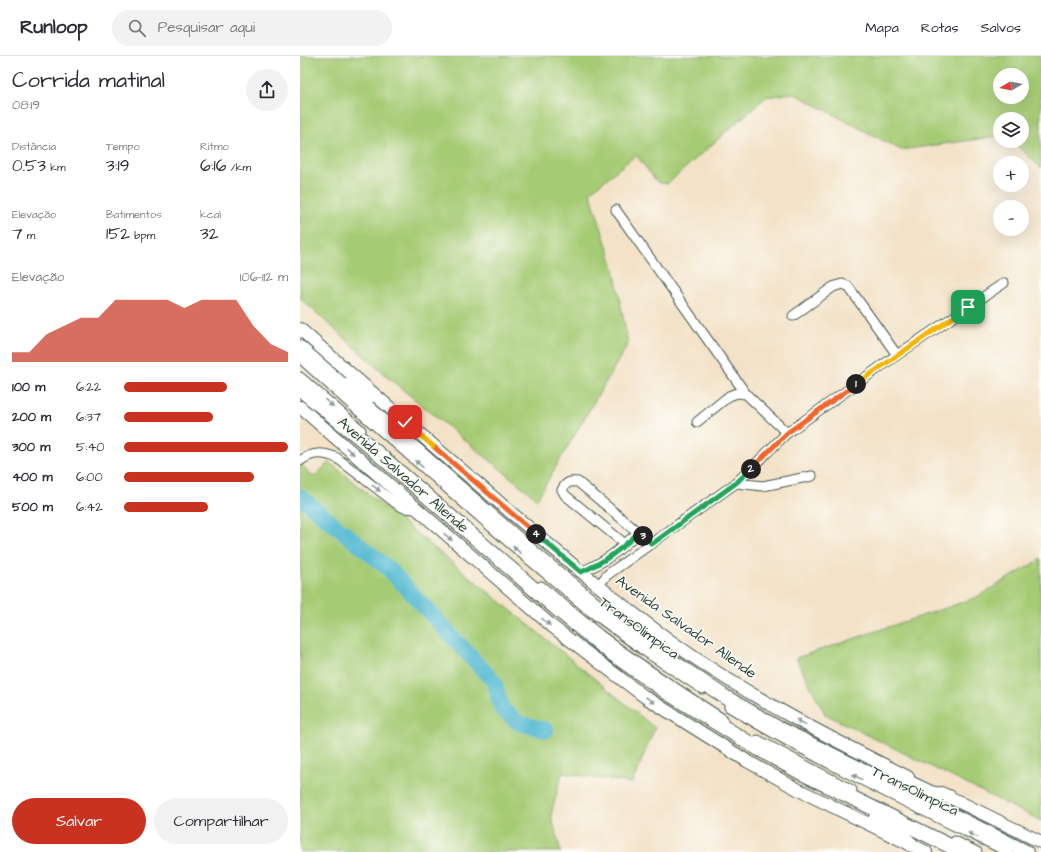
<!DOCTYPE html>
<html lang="pt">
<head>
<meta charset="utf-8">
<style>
  body { margin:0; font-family:"Architects Daughter",sans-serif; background:#f2f2f3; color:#2b2b33; height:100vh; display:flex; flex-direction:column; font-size:15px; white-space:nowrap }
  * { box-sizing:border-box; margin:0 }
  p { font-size:13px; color:#7c7c81 }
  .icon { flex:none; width:22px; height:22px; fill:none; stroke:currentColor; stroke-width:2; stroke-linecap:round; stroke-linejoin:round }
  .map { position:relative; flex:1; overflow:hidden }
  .drawer { display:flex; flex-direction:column; background:#fff; width:300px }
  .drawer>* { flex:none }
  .needle { width:26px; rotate:260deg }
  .buttons { position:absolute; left:693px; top:12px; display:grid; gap:8px }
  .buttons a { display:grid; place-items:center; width:36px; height:36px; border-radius:50%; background:#fff; box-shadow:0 4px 16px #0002; font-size:20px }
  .pin { position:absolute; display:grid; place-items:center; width:34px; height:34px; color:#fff; margin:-17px; border-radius:8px; box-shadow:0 2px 6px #0006 }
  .km { position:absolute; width:20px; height:20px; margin:-10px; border-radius:50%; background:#222; color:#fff; font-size:11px; line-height:20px; text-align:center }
  .round { display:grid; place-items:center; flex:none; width:42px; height:42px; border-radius:21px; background:#f2f2f3 }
  .overview { display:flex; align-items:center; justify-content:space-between; height:68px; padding:0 12px }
  h1 { font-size:22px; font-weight:600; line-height:30px }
  .figures { display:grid; grid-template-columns:repeat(3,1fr); gap:6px; height:68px; padding:4px 12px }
  .figures div { display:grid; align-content:center }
  .figures b { font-size:17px; font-weight:600 }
  .figures small { font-size:11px; font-weight:400 }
  .figures p { font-size:11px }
  .chart { height:112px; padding:8px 12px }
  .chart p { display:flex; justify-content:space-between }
  .chart svg { width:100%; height:72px; margin-top:4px; fill:#c8321e; opacity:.7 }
  .action { display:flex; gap:8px; margin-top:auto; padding:8px 12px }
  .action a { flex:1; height:46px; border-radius:24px; background:#c8321e; color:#fff; font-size:16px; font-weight:600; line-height:46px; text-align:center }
  .action a+a { background:#f2f2f3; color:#2b2b33 }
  ul { padding:0 12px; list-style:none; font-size:13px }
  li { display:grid; grid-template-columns:64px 48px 1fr; align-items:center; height:30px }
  li i { height:10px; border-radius:5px; background:#c8321e }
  header { display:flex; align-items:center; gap:24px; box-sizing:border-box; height:56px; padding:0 20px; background:#fff; border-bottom:1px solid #e1e1e2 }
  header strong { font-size:19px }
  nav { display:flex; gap:22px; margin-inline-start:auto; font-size:14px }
  .search { width:280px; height:36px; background:#f2f2f3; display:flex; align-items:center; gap:10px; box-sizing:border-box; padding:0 14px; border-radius:22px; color:#7c7c81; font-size:15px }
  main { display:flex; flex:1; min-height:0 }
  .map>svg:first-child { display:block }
  .green { fill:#a6cb75; stroke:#628454; fill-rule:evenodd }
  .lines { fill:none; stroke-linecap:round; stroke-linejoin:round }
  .river { stroke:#54bad2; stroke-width:16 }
  .minor-casing { stroke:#3f564a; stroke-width:11 }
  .major-casing { stroke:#3f564a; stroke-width:14 }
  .highway-casing { stroke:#3f564a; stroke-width:16 }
  .minor { stroke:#fff; stroke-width:9 }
  .major { stroke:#fff; stroke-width:12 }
  .highway { stroke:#fff; stroke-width:14 }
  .oneway { fill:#8f9e9a }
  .split-1-casing { stroke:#fff; stroke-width:8 }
  .split-2-casing { stroke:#fff; stroke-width:8 }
  .split-3-casing { stroke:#fff; stroke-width:8 }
  .split-4-casing { stroke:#fff; stroke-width:8 }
  .split-5-casing { stroke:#fff; stroke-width:8 }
  .split-6-casing { stroke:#fff; stroke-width:8 }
  .split-1 { stroke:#f5b400; stroke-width:5 }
  .split-2 { stroke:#f0652b; stroke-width:5 }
  .split-3 { stroke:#22a559; stroke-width:5 }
  .split-4 { stroke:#22a559; stroke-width:5 }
  .split-5 { stroke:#f0652b; stroke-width:5 }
  .split-6 { stroke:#f5b400; stroke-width:5 }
  .labels { text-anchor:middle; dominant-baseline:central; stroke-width:3.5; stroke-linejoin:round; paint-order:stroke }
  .street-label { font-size:15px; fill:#1f3d34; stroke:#fdfcf7 }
</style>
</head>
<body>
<header>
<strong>Runloop</strong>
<div class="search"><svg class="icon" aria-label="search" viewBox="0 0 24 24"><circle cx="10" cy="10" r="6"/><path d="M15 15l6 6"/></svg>Pesquisar aqui</div>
<nav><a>Mapa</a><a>Rotas</a><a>Salvos</a></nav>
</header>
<main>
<section class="drawer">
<div class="overview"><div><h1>Corrida matinal</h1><p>08:19</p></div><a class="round"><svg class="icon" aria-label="share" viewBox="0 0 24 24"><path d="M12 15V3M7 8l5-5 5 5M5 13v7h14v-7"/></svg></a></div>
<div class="figures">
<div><p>Distância</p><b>0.53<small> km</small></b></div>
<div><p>Tempo</p><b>3:19</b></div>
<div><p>Ritmo</p><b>6:16<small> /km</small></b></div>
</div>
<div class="figures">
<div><p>Elevação</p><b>7<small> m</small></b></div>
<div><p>Batimentos</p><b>152<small> bpm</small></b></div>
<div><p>kcal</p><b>32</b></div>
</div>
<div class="chart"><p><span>Elevação</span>106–112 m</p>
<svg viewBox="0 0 160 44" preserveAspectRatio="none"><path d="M0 44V38L10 38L20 27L30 22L40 17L50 17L60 6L70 6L80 6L90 6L100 11L110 6L120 6L130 6L140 22L150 33L160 38V44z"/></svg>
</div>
<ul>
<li><b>100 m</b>6:22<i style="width:63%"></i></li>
<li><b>200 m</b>6:37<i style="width:54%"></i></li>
<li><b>300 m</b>5:40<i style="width:100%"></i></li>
<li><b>400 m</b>6:00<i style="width:79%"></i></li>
<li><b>500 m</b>6:42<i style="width:51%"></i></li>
</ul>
<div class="action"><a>Salvar</a><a>Compartilhar</a></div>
</section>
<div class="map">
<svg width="741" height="796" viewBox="0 0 741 796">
  <rect width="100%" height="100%" fill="#fdfcf7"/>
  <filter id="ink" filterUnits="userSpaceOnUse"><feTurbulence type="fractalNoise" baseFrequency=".025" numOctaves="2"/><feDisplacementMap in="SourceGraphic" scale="8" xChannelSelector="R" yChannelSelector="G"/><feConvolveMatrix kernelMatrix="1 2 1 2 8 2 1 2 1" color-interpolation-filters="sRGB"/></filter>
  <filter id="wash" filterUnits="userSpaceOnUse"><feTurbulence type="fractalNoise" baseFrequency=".012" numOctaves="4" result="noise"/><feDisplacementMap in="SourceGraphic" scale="16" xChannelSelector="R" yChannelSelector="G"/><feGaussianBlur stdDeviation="0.9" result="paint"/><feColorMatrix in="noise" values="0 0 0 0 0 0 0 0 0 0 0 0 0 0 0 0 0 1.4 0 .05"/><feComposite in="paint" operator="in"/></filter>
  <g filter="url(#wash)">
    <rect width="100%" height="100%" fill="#f3e2c7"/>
    <g class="green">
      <path d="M 0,0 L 741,0 L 741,112 L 712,85 L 722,85 L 722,63 L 700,63 L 700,80 L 601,94 L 493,37 L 466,41 L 367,128 L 357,126 L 336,99 L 290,136 L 314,212 L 328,288 L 237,443 L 86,320 L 0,242 ZM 700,19 L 722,19 L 722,41 L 700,41 Z"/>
      <path d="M 29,406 L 355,672 L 332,727 L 262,717 L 251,759 L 261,796 L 0,796 L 0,407 L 14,421 Z"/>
      <path d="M 741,503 L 741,765 L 525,658 L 496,602 L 675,542 Z"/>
    </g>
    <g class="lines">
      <path class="river" d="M 0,441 L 89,513 L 194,626 L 202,653 L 219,667 L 246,674"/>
    </g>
  </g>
  <g filter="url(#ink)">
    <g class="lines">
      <g class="minor-casing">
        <g id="minor">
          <path d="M 316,154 L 446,338"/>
          <path d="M 493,260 L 533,231 L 542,228 L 548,230 L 597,299"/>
          <path d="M 0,302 L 46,344 L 212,489 L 290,555 L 343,594 L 402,633"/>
          <path d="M 0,321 L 61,374"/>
          <path d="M 397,366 L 429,340 L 437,337 L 446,338 L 487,377"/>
          <path d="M 0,405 C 12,396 23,396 37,402 L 98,449 L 105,452 L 115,453"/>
          <path d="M 436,427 L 463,430 L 512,420"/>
          <path d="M 339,476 L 325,488 L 265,439 L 262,434 C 266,426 270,425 278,426 L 352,488"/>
          <path d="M 281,516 C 298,509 312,501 325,488"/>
          <path d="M 241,530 C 261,546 280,563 300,579 C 340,609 381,636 423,663"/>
          <path d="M 298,530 L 307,519 L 436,427 L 487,377 L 597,299 L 704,227"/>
          <path d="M 429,651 C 519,706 614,750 708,796"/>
          <path d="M 458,684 L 552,734"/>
          <path d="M 655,785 L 677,796"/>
        </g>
      </g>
      <g class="major-casing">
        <g id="major">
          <path d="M 0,273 C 66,332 134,390 201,448 C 263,501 325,554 392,600 C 461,647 534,684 608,721"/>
          <path d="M 0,351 L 253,571 L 345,641 L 447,705 L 499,734 L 626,796"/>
          <path d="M 641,737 L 741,786"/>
        </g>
      </g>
      <g class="highway-casing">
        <g id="highway">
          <path d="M 0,292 L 239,502 L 293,547 L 344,586 L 425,641 L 476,671 L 726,796"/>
          <path d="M 52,327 L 61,336 L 73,339"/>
          <path d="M 0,333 L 59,381 L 257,553 L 310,596 L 368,637 L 459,693 L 498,715 L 662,796"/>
          <path d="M 595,720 L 631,737 L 649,741"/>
          <path d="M 575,763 L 595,774 L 612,789"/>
        </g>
      </g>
      <use href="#minor" class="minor"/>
      <use href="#major" class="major"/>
      <use href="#highway" class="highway"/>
    </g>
    <defs><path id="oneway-solid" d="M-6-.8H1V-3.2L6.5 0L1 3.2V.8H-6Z"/></defs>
    <g class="oneway">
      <use href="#oneway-solid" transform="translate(29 347) rotate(41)"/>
      <use href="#oneway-solid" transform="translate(50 395) rotate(41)"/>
      <use href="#oneway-solid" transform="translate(119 408) rotate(-139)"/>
      <use href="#oneway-solid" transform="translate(76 432) rotate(38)"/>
      <use href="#oneway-solid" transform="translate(148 481) rotate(41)"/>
      <use href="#oneway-solid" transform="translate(217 494) rotate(-140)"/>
      <use href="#oneway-solid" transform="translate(246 566) rotate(41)"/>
      <use href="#oneway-solid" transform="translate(350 644) rotate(34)"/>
      <use href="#oneway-solid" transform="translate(501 666) rotate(-151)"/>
      <use href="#oneway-solid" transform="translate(557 721) rotate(-154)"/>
      <use href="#oneway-solid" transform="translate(673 779) rotate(-154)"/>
    </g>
  </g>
  <g class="lines" filter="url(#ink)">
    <g class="split-1-casing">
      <path id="split-1" d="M 556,328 L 668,251"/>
    </g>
    <g class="split-2-casing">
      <path id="split-2" d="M 451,413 L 487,377 L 556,328"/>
    </g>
    <g class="split-3-casing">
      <path id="split-3" d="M 343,480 L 352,488 L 436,427 L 451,413"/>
    </g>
    <g class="split-4-casing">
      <path id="split-4" d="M 236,478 L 281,516 C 305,506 320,494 339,476 L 343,480"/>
    </g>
    <g class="split-5-casing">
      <path id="split-5" d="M 133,390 L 236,478"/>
    </g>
    <g class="split-6-casing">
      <path id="split-6" d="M 105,366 L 133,390"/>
    </g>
    <use href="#split-1" class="split-1"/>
    <use href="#split-2" class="split-2"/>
    <use href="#split-3" class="split-3"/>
    <use href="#split-4" class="split-4"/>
    <use href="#split-5" class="split-5"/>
    <use href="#split-6" class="split-6"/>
  </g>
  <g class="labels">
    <g class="street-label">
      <text transform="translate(103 419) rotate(41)">Avenida Salvador Allende</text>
      <text transform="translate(386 571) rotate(35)">Avenida Salvador Allende</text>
      <text transform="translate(339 572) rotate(36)">TransOlímpica</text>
      <text transform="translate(615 735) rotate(26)">TransOlímpica</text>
    </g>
  </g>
</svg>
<div class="buttons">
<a><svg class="needle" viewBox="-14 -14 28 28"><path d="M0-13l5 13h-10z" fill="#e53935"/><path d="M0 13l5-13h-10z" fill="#7c7c81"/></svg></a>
<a><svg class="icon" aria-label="layers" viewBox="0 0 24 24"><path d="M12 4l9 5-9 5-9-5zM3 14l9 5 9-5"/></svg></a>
<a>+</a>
<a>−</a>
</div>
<div class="pin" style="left:668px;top:251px;background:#1e9e55"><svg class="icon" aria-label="arrive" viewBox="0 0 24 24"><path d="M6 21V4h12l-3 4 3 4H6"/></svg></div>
<div class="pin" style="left:105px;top:366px;background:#d93025"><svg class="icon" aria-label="check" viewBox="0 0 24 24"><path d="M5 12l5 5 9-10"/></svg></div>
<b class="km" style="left:556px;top:328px">1</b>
<b class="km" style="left:451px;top:413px">2</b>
<b class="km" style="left:343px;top:480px">3</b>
<b class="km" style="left:236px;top:478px">4</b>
</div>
</main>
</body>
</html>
